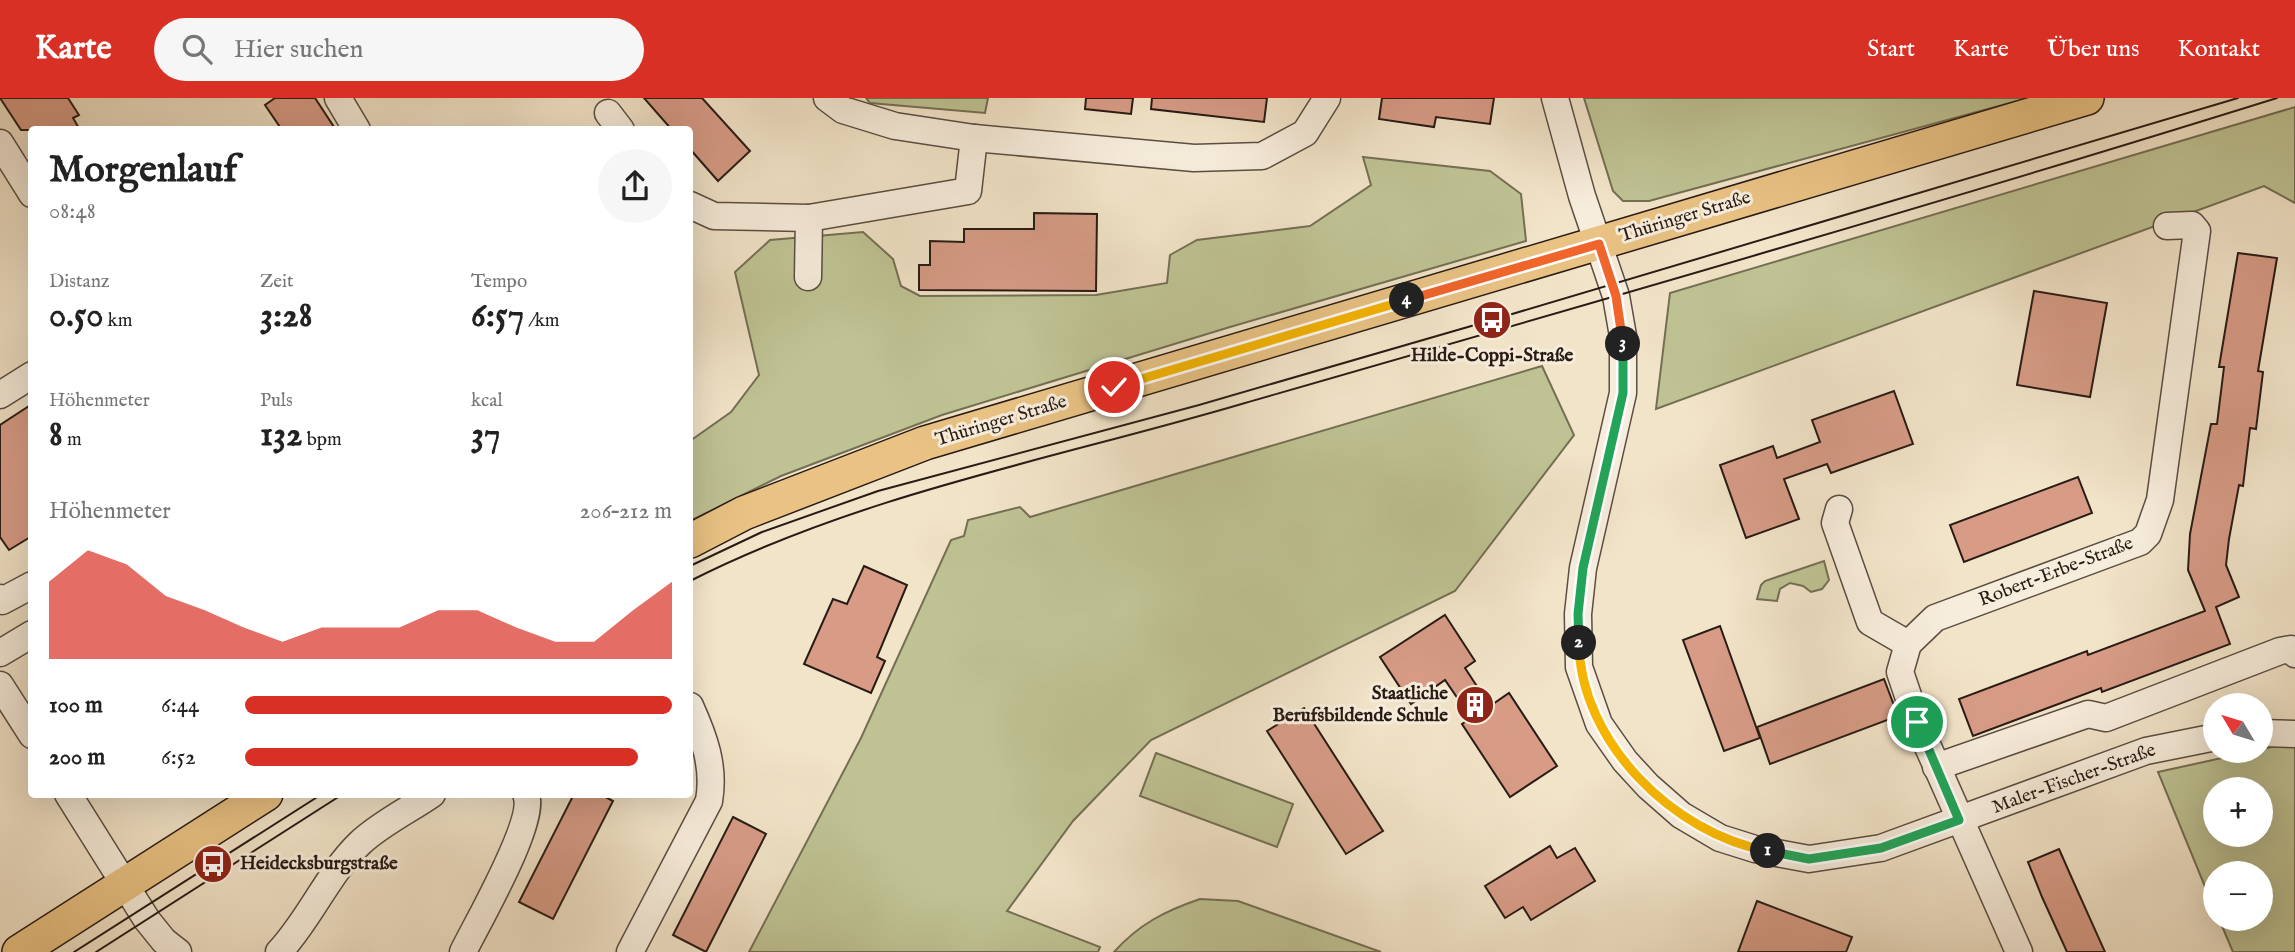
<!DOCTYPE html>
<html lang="de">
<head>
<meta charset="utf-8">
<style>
  body { margin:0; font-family:"IM FELL English",serif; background:#f6f6f6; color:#222; height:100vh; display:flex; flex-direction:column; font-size:26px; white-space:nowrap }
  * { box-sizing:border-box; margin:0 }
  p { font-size:23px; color:#767676 }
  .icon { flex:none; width:38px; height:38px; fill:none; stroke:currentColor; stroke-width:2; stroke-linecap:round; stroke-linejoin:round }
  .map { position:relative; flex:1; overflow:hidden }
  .details { position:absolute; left:28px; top:28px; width:665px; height:672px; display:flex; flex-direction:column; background:#fff; border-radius:7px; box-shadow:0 7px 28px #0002 }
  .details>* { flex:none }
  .needle { width:46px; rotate:308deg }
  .controls { position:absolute; left:2203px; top:595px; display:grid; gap:14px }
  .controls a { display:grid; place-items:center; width:70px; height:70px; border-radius:50%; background:#fff; box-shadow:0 7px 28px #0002; font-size:35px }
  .pin { position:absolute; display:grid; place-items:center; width:60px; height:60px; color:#fff; margin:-30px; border:4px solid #fff; border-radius:50%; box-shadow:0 2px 7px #0007 }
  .km { position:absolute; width:35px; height:35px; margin:-18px; border-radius:50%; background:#222; color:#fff; font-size:19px; line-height:35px; text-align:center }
  .round { display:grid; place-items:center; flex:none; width:74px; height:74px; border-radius:37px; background:#f6f6f6 }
  .head { display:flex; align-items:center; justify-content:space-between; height:119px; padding:0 21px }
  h1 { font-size:38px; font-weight:800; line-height:52px }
  .stats { display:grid; grid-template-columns:repeat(3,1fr); gap:10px; height:119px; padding:7px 21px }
  .stats div { display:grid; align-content:center }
  .stats b { font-size:35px; font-weight:800 }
  .stats small { font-size:19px; font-weight:400 }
  .stats p { font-size:19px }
  .chart { height:196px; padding:14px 21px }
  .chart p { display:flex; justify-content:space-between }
  .chart svg { width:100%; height:126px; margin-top:7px; fill:#d93025; opacity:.7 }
  ul { padding:0 21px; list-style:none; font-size:23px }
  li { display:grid; grid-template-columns:112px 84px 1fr; align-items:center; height:52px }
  li i { height:18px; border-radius:9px; background:#d93025 }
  header { display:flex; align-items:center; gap:42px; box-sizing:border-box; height:98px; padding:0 35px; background:#d93025; color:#fff }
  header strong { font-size:33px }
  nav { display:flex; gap:38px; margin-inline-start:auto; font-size:24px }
  .search { width:490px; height:63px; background:#f6f6f6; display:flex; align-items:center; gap:18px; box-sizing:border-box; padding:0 24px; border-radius:38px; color:#767676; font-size:26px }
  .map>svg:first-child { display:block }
  .green { fill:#bfc394; stroke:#746f54; stroke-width:2; fill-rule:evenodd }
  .building { fill:#d79b86; stroke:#281b15; stroke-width:2 }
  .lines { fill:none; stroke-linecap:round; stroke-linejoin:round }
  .minor-casing { stroke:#5a4d42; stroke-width:29 }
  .major-casing { stroke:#281b15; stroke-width:36 }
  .minor { stroke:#f7eddc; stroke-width:26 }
  .major { stroke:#e9c284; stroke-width:33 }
  .tram { stroke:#281b15; stroke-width:2 }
  .split-1-casing { stroke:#fff; stroke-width:14 }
  .split-2-casing { stroke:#fff; stroke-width:14 }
  .split-3-casing { stroke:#fff; stroke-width:14 }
  .split-4-casing { stroke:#fff; stroke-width:14 }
  .split-5-casing { stroke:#fff; stroke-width:14 }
  .split-1 { stroke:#22a559; stroke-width:9 }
  .split-2 { stroke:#f5b400; stroke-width:9 }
  .split-3 { stroke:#22a559; stroke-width:9 }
  .split-4 { stroke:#f0652b; stroke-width:9 }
  .split-5 { stroke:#f5b400; stroke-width:9 }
  .labels { text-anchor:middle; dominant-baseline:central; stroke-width:6; stroke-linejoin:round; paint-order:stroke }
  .street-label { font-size:19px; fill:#281b15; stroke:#f7eddc }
  .poi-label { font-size:19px; font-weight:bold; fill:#281b15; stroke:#f7eddc }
</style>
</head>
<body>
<header>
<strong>Karte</strong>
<div class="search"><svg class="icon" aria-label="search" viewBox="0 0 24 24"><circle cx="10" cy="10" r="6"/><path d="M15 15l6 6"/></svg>Hier suchen</div>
<nav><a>Start</a><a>Karte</a><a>Über uns</a><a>Kontakt</a></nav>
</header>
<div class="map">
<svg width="2295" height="854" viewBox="0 0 2295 854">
  <rect width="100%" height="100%" fill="#f2e4c9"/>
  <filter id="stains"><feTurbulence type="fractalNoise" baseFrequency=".00286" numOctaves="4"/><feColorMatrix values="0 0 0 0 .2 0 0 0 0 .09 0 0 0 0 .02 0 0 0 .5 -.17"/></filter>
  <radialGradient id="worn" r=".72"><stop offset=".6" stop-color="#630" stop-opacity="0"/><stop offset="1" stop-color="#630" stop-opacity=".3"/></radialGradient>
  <g class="green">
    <path d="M 866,0 L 988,0 L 985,15 L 870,5 Z"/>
    <path d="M 1584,0 L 2028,0 L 1649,103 L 1623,103 L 1613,93 Z"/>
    <path d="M 2295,9 L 2295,105 L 2264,88 L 1656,311 L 1670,195 Z"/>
    <path d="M 1363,59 L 1490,73 L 1521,96 L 1526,143 L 1230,229 L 942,317 L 781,378 L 690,423 L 690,343 L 731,314 L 759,277 L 735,174 L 770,142 L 863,134 L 893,161 L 901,188 L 920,198 L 1096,197 L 1167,185 L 1170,157 L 1197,142 L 1310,128 L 1371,87 Z"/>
    <path d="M 1542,268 L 1574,337 L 1455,493 L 1151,642 L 1073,723 L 1007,813 L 1100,849 L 1098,854 L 749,854 L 861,640 L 951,442 L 964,438 L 968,422 L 1020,409 L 1030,419 Z"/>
    <path d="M 1824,463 L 1829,482 L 1822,491 L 1811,494 L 1803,488 L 1790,485 L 1780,491 L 1777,503 L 1757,501 L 1761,487 L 1765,483 Z"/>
    <path d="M 2295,644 L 2295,854 L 2233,854 L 2219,821 L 2261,821 L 2261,775 L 2216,775 L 2215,813 L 2158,674 ZM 2216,691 L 2261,691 L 2261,737 L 2216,737 Z"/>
    <path d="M 1156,655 L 1293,706 L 1277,749 L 1140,698 Z"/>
    <path d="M 1200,801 L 1238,803 L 1381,854 L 1114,854 C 1139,826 1165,813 1200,801 Z"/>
  </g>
  <g class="building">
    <path d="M 0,0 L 68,0 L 79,17 L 73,20 L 80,32 L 21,32 Z"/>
    <path d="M 275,0 L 315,0 L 336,32 L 282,32 L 265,7 Z"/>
    <path d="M 644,0 L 702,0 L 750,53 L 718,83 L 690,51 L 690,32 L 672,32 Z"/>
    <path d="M 1086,0 L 1133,0 L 1131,16 L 1085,11 Z"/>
    <path d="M 1152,0 L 1267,0 L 1264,24 L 1151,11 Z"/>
    <path d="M 1382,0 L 1494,0 L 1490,26 L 1436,19 L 1434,29 L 1379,21 Z"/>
    <path d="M 1034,115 L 1097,116 L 1096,193 L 919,192 L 919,167 L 930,167 L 930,143 L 964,144 L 964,131 L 1034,131 Z"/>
    <path d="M 2238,155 L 2277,160 L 2258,273 L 2263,274 L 2256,331 L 2250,330 L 2243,388 L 2239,387 L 2229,441 L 2226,467 L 2239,499 L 2216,509 L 2230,546 L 2102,594 L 2101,590 L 1973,638 L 1959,601 L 2087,553 L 2088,557 L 2205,513 L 2188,472 L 2190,436 L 2211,326 L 2217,326 L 2224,269 L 2219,269 Z"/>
    <path d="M 2034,193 L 2107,205 L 2090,299 L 2017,287 Z"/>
    <path d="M 1894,293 L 1913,346 L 1831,375 L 1827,366 L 1784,381 L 1799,421 L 1746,440 L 1720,367 L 1773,348 L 1777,360 L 1820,344 L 1812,322 Z"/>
    <path d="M 32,306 L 32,438 L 9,452 L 0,439 L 0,327 Z"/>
    <path d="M 2078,379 L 2092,415 L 1964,464 L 1950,427 Z"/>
    <path d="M 864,468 L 907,487 L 877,559 L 885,563 L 871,595 L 804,566 L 833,501 L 847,506 Z"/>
    <path d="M 1445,517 L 1475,563 L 1465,570 L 1490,608 L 1509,595 L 1557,668 L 1510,699 L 1462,626 L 1471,620 L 1445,582 L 1411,606 L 1380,559 Z"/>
    <path d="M 1720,528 L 1760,640 L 1724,653 L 1683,542 Z"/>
    <path d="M 1884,581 L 1898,618 L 1770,666 L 1757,629 Z"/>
    <path d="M 1304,610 L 1383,733 L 1346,756 L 1267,633 Z"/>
    <path d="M 574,696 L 600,696 L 613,703 L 553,821 L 519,804 Z"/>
    <path d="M 733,719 L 766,736 L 706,854 L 673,837 Z"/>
    <path d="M 1550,748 L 1557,760 L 1575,750 L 1595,783 L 1531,822 L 1523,809 L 1505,820 L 1485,788 Z"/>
    <path d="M 2059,751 L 2074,785 L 2105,854 L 2067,854 L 2042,799 L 2028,764 Z"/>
    <path d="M 1757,803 L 1852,839 L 1846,854 L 1738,854 Z"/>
  </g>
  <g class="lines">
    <g class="minor-casing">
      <g id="minor">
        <path d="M 338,0 L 357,32"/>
        <path d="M 827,0 L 843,12 L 895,28 L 974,40 L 1194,60 L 1262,58 L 1305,35 L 1327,0"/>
        <path d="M 1555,0 L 1582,98 L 1616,198 L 1623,238 L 1623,295 L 1583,470 L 1578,516 L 1579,569 L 1599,626 L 1625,663 L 1648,688 L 1681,717 L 1720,740 L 1755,751 L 1809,761 L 1881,750 L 2146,653 L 2216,639"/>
        <path d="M 608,15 L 621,32"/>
        <path d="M 0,45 L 32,96"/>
        <path d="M 690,107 L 714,118 L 809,120 L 968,93 L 974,40"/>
        <path d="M 808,179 L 809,120"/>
        <path d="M 0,297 L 32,277"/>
        <path d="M 1839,411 L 1835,425 L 1870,524 L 1908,546"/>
        <path d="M 0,500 L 2,503 L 32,487"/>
        <path d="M 0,555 L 32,536"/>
        <path d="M 0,587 L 32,637"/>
        <path d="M 2261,635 L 2295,636"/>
        <path d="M 1936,669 L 2088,616 L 2106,620 L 2280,553 L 2291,551 L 2295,556"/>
        <path d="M 68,696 L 147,822 L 164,843 L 178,854"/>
        <path d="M 279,854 C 310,821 327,777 360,745 C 380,726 409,712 432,696"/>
        <path d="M 463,854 C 477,825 537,723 526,696"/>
        <path d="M 630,854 L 709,703 C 715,668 704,639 690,608"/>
        <path d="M 2019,854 L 1917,624 L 1900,574 L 1908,546 L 1935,520 L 2140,444 L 2148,436 L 2160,402 L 2197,133 L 2192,127 L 2167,128"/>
      </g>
    </g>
    <g class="major-casing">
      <g id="major">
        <path d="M 690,443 L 744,415 L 925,345 L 2087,0"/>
        <path d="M 19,854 L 266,696"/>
      </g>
    </g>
    <use href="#minor" class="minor"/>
    <use href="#major" class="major"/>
    <g class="tram">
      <path d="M 690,468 L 762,434 L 878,393 L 1199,307 L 1492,222 L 2238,0"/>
      <path d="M 690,483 C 864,395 1059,360 1245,305 C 1589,206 1934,107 2277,0"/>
      <path d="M 74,854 L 322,696"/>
      <path d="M 96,854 L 343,696"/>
    </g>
  </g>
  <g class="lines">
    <g class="split-1-casing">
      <path id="split-1" d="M 1768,753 L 1809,761 L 1881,750 L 1959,722 L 1917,624"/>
    </g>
    <g class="split-2-casing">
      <path id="split-2" d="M 1579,545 C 1580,644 1674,736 1768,753"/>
    </g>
    <g class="split-3-casing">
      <path id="split-3" d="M 1579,545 L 1578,516 L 1583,470 L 1623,295 L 1623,246"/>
    </g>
    <g class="split-4-casing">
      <path id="split-4" d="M 1407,202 L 1599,146 L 1616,198 L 1623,246"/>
    </g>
    <g class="split-5-casing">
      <path id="split-5" d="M 1114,289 L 1407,202"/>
    </g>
    <use href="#split-1" class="split-1"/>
    <use href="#split-2" class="split-2"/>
    <use href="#split-3" class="split-3"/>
    <use href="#split-4" class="split-4"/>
    <use href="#split-5" class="split-5"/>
  </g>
  <defs>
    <g id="bus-disc" transform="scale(2.0125)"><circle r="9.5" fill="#8f2418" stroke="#f7eddc"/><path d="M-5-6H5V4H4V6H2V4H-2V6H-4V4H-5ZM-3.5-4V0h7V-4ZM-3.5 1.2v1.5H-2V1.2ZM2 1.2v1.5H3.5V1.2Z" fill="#fff"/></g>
    <g id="building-disc" transform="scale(2.0125)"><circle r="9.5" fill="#8f2418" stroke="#f7eddc"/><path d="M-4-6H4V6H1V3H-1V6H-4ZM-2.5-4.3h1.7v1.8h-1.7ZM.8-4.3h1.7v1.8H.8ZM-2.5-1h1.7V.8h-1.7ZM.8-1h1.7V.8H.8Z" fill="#fff"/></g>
  </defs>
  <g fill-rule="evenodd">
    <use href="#bus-disc" x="1492" y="222"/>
    <use href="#building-disc" x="1475" y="607"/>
    <use href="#bus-disc" x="213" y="766"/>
  </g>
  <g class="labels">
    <g class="street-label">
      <text transform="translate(1685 119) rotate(-17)">Thüringer Straße</text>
      <text transform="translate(1001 323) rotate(-17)">Thüringer Straße</text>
      <text transform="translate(2056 474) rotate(-21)">Robert-Erbe-Straße</text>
      <text transform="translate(2074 681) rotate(-20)">Maler-Fischer-Straße</text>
    </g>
    <g class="poi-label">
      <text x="1492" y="258">Hilde-Coppi-Straße</text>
      <text x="1448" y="596" text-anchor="end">Staatliche<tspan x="1448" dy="22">Berufsbildende Schule</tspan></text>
      <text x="240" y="766" text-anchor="start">Heidecksburgstraße</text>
    </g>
  </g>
  <rect width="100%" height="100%" filter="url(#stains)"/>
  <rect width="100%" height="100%" fill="url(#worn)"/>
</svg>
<div class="controls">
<a><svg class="needle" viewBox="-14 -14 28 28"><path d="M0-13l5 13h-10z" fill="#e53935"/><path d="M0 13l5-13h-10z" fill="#767676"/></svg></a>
<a>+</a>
<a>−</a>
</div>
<div class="pin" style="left:1917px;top:624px;background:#1e9e55"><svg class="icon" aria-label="arrive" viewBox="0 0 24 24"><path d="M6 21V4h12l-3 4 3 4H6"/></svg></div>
<div class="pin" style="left:1114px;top:289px;background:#d93025"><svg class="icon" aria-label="check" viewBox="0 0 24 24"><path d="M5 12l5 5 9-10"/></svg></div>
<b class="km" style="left:1768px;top:753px">1</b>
<b class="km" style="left:1579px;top:545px">2</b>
<b class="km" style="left:1623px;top:246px">3</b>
<b class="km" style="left:1407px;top:202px">4</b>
<section class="details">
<div class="head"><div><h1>Morgenlauf</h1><p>08:48</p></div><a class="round"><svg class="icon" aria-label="share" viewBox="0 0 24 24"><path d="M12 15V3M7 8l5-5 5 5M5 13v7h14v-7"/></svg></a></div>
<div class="stats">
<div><p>Distanz</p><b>0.50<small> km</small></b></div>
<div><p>Zeit</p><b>3:28</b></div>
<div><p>Tempo</p><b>6:57<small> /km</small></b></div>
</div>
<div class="stats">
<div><p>Höhenmeter</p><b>8<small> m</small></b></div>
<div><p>Puls</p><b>132<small> bpm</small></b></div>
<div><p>kcal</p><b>37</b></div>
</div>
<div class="chart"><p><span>Höhenmeter</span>206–212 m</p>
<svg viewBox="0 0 160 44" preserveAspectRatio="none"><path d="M0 44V17L10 6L20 11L30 22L40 27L50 33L60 38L70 33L80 33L90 33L100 27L110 27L120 33L130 38L140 38L150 27L160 17V44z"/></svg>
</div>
<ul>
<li><b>100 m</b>6:44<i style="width:100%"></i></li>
<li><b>200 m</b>6:52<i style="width:92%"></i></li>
</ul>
</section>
</div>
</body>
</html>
